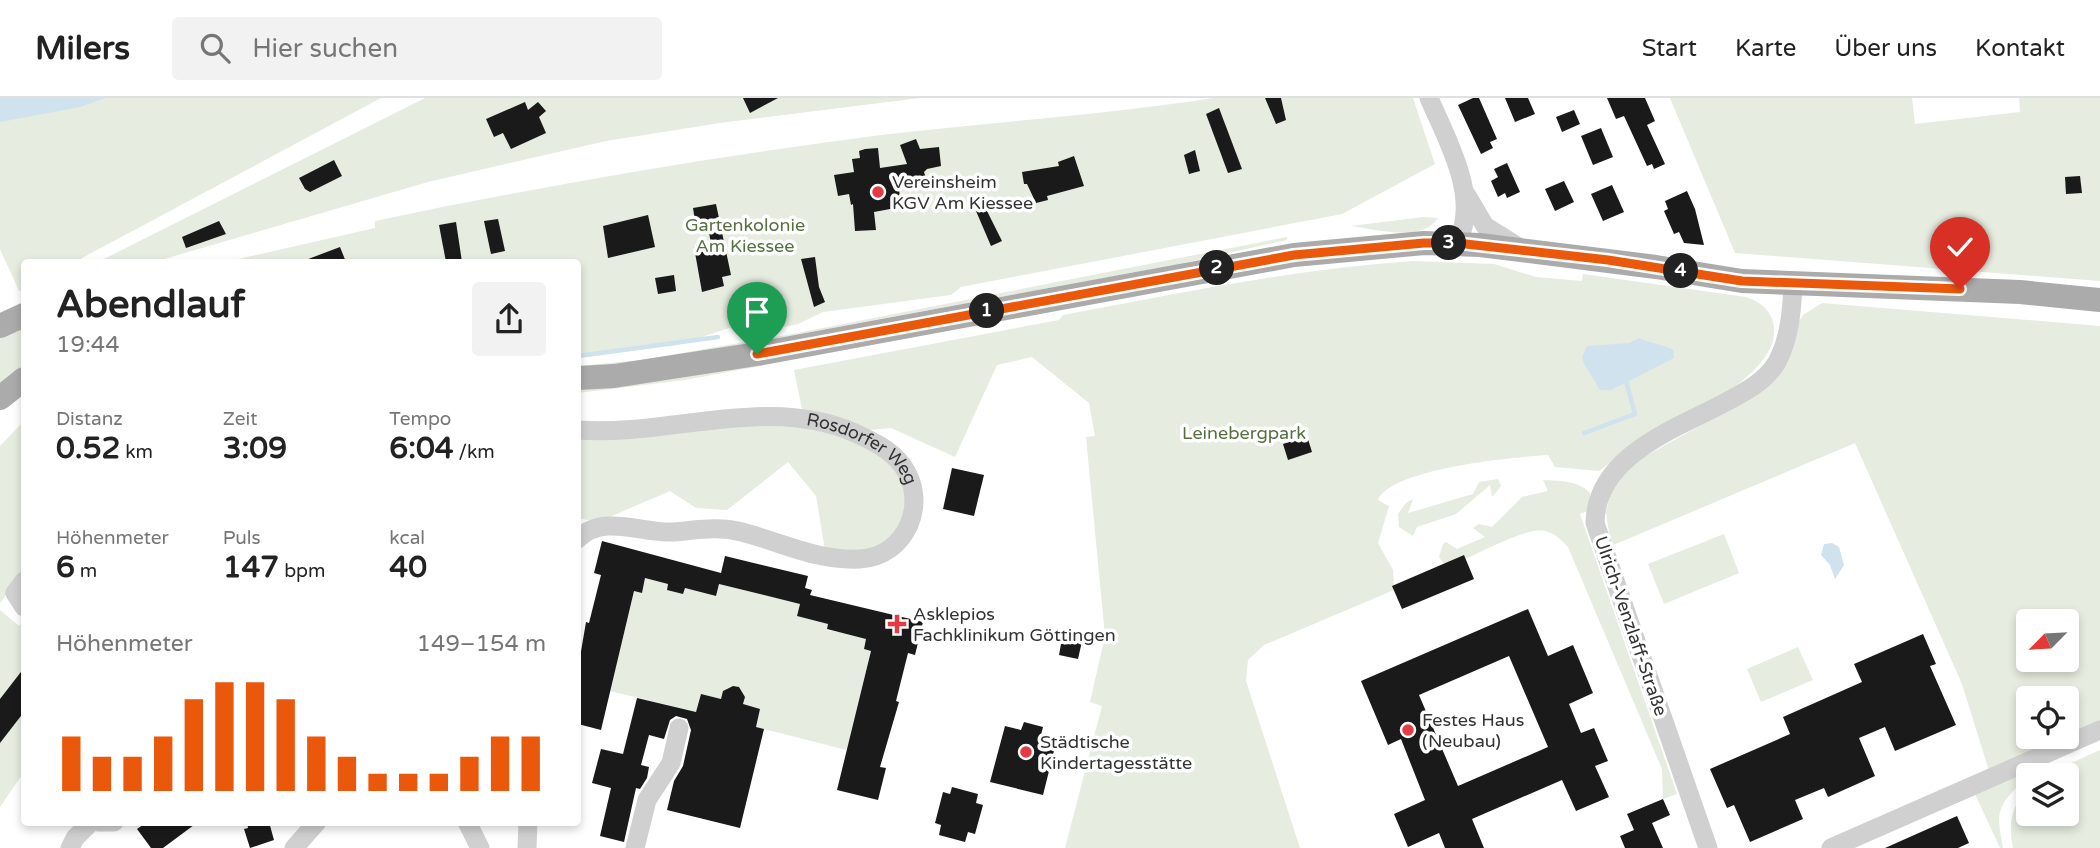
<!DOCTYPE html>
<html lang="de">
<head>
<meta charset="utf-8">
<style>
  body { margin:0; font-family:"Varela Round",sans-serif; background:#f2f2f2; color:#222; height:100vh; display:flex; flex-direction:column; font-size:26px; white-space:nowrap }
  * { box-sizing:border-box; margin:0 }
  p { font-size:23px; color:#767676 }
  .icon { flex:none; width:38px; height:38px; fill:none; stroke:currentColor; stroke-width:2; stroke-linecap:round; stroke-linejoin:round }
  .map { position:relative; flex:1; overflow:hidden }
  .details { position:absolute; left:21px; top:161px; width:560px; height:567px; display:flex; flex-direction:column; background:#fff; border-radius:7px; box-shadow:0 4px 10px #0003 }
  .details>* { flex:none }
  .needle { width:46px; rotate:246deg }
  .controls { position:absolute; left:2016px; top:511px; display:grid; gap:14px }
  .controls a { display:grid; place-items:center; width:63px; height:63px; border-radius:7px; background:#fff; box-shadow:0 4px 10px #0003; font-size:35px }
  .pin { position:absolute; display:grid; place-items:center; width:60px; height:60px; color:#fff; margin:-72px -30px; border-radius:50% 50% 50% 0; rotate:-45deg; box-shadow:0 0 7px #0007 }
  .pin .icon { rotate:45deg }
  .km { position:absolute; width:35px; height:35px; margin:-18px; border-radius:50%; background:#222; color:#fff; font-size:19px; line-height:35px; text-align:center }
  .round { display:grid; place-items:center; flex:none; width:74px; height:74px; border-radius:7px; background:#f2f2f2 }
  .headline { display:flex; align-items:center; justify-content:space-between; height:119px; padding:0 35px }
  h1 { font-size:38px; font-weight:700; line-height:52px }
  .figures { display:grid; grid-template-columns:repeat(3,1fr); gap:10px; height:119px; padding:7px 35px }
  .figures div { display:grid; align-content:center }
  .figures b { font-size:30px; font-weight:700 }
  .figures small { font-size:19px; font-weight:400 }
  .figures p { font-size:19px }
  .chart { height:196px; padding:14px 35px }
  .chart p { display:flex; justify-content:space-between }
  .chart svg { width:100%; height:126px; margin-top:7px; stroke:#ea580c; stroke-width:6 }
  header { display:flex; align-items:center; gap:42px; box-sizing:border-box; height:98px; padding:0 35px; background:#fff; border-bottom:2px solid #e0e0e0 }
  header strong { font-size:33px }
  nav { display:flex; gap:38px; margin-inline-start:auto; font-size:24px }
  .search { width:490px; height:63px; background:#f2f2f2; display:flex; align-items:center; gap:18px; box-sizing:border-box; padding:0 24px; border-radius:7px; color:#767676; font-size:26px }
  .map>svg:first-child { display:block }
  .green { fill:#e6ecdf; fill-rule:evenodd }
  .water { fill:#cfe2ee }
  .lines { fill:none; stroke-linecap:round; stroke-linejoin:round }
  .stream { stroke:#cfe2ee; stroke-width:4.5 }
  .building { fill:#1a1a1a; fill-rule:evenodd }
  .minor { stroke:#d0d0d0; stroke-width:19 }
  .major { stroke:#ababab; stroke-width:24 }
  .route-casing { stroke:#fff; stroke-width:14 }
  .route { stroke:#ea580c; stroke-width:9 }
  .poi-dot { fill:#e63946; stroke:#fff; stroke-width:2.5 }
  .labels { text-anchor:middle; dominant-baseline:central; stroke-width:7; stroke-linejoin:round; paint-order:stroke }
  .poi-label { font-size:18px; fill:#333; stroke:#fff; text-anchor:start }
  .park-label { font-size:18px; fill:#56703f; stroke:#fff }
  .street-label { font-size:18px; fill:#333; stroke:#fff }
</style>
</head>
<body>
<header>
<strong>Milers</strong>
<div class="search"><svg class="icon" aria-label="search" viewBox="0 0 24 24"><circle cx="10" cy="10" r="6"/><path d="M15 15l6 6"/></svg>Hier suchen</div>
<nav><a>Start</a><a>Karte</a><a>Über uns</a><a>Kontakt</a></nav>
</header>
<div class="map">
<svg width="2100" height="750" viewBox="0 0 2100 750">
  <rect width="100%" height="100%" fill="#fff"/>
  <g class="green">
    <path d="M 0,0 L 381,0 L 82,160 L 79,164 L 24,164 L 24,192 L 19,193 L 0,151 Z"/>
    <path d="M 425,0 L 920,0 L 720,25 L 606,43 L 428,84 L 154,164 L 98,164 Z"/>
    <path d="M 1213,0 L 1413,0 L 1435,66 L 1342,116 L 961,189 L 951,197 L 823,214 L 798,226 L 760,234 L 729,230 L 678,247 L 578,260 L 578,164 L 225,164 L 375,130 L 375,123 C 542,88 711,59 881,37 C 992,24 1103,17 1213,0 Z"/>
    <path d="M 1670,0 L 1912,0 L 1915,26 L 2020,14 L 2019,0 L 2100,0 L 2100,183 L 1735,155 Z"/>
    <path d="M 1423,119 L 1438,120 C 1422,145 1375,131 1351,128 Z"/>
    <path d="M 1287,139 L 1287,142 L 1174,167 L 641,265 L 578,268 L 641,262 L 792,236 Z"/>
    <path d="M 1413,163 L 1494,166 L 1536,179 L 1582,183 L 1583,176 L 1746,199 C 1760,204 1772,212 1774,229 C 1780,280 1670,326 1633,348 C 1620,355 1611,365 1599,373 L 1555,369 L 1548,357 C 1516,359 1391,370 1378,402 L 1389,408 L 1378,445 L 1393,472 L 1394,492 L 1264,547 L 1248,562 L 1246,583 L 1300,750 L 1065,750 L 1102,608 L 1090,604 L 1105,538 L 1086,339 L 1095,338 L 1089,305 L 1032,259 L 997,267 L 955,359 L 891,330 L 870,332 L 802,311 L 794,272 L 1059,222 L 1063,217 C 1179,195 1295,171 1413,163 Z"/>
    <path d="M 1822,205 L 2100,228 L 2100,628 L 1990,676 L 1962,586 L 1855,345 L 1611,448 L 1606,414 L 1612,389 L 1635,364 L 1753,298 L 1803,217 ZM 2028,523 L 2067,523 L 2067,562 L 2028,562 ZM 2028,600 L 2067,600 L 2067,639 L 2028,639 Z"/>
    <path d="M 1042,215 L 685,282 L 578,295 L 578,291 Z"/>
    <path d="M 24,228 L 24,268 L 0,287 L 0,238 Z"/>
    <path d="M 24,323 L 24,472 L 0,505 L 0,348 Z"/>
    <path d="M 779,326 C 812,332 859,334 885,359 C 917,391 912,444 863,454 C 852,457 837,453 825,452 L 816,398 L 788,364 L 727,412 L 696,410 L 670,393 L 598,424 L 578,420 L 578,340 Z"/>
    <path d="M 1498,381 L 1501,388 L 1492,399 L 1490,387 L 1456,416 L 1417,429 L 1413,438 L 1399,429 L 1398,416 L 1406,405 L 1413,401 L 1408,415 L 1473,396 L 1479,384 Z"/>
    <path d="M 1543,382 C 1559,383 1578,382 1590,395 L 1590,412 L 1580,416 L 1677,696 L 1663,701 L 1662,671 L 1568,449 C 1561,442 1555,435 1545,433 C 1527,429 1484,453 1465,461 L 1463,457 L 1444,466 L 1439,459 L 1443,446 L 1446,444 L 1457,451 L 1485,439 L 1473,430 L 1479,426 L 1492,429 L 1522,399 L 1548,393 Z"/>
    <path d="M 1724,436 L 1739,475 L 1664,506 L 1648,466 Z"/>
    <path d="M 645,480 L 668,486 L 683,495 L 685,490 L 715,498 L 719,486 L 800,506 L 797,518 L 828,526 L 827,532 L 843,535 L 845,530 L 867,536 L 864,551 L 871,553 L 847,652 L 756,629 L 760,611 L 743,607 L 745,599 L 740,598 L 738,589 L 729,590 L 721,601 L 701,596 L 696,614 L 610,593 L 634,493 L 642,495 Z"/>
    <path d="M 0,512 L 19,528 L 24,522 L 24,674 L 0,709 Z"/>
    <path d="M 1798,549 L 1813,582 L 1761,604 L 1747,571 Z"/>
    <path d="M 2100,652 L 2100,750 L 2013,750 C 2008,725 2011,709 2028,690 L 2028,716 L 2067,716 L 2067,677 L 2044,677 Z"/>
    <path d="M 2019,677 L 2020,686 C 1995,711 1997,716 2003,750 L 2000,750 L 1975,696 Z"/>
  </g>
  <g class="water">
    <path d="M 0,0 L 105,0 L 80,9 L 0,24 Z"/>
    <path d="M 1639,240 C 1650,245 1663,246 1673,252 L 1674,260 L 1611,292 L 1600,292 L 1584,266 L 1582,259 L 1587,248 L 1629,245 Z"/>
    <path d="M 1832,445 L 1839,449 L 1844,467 L 1835,481 L 1830,467 L 1821,457 L 1824,446 Z"/>
  </g>
  <g class="lines">
    <g class="stream">
      <path d="M 578,258 L 718,239"/>
      <path d="M 1584,335 L 1635,316 L 1626,283"/>
    </g>
  </g>
  <g class="building">
    <path d="M 743,0 L 778,0 L 750,15 Z"/>
    <path d="M 1265,0 L 1281,0 L 1286,22 L 1276,26 Z"/>
    <path d="M 1473,0 L 1479,0 L 1497,41 L 1490,44 L 1493,50 L 1481,56 L 1458,7 Z"/>
    <path d="M 1505,0 L 1528,0 L 1535,16 L 1515,24 Z"/>
    <path d="M 1607,0 L 1645,0 L 1655,23 L 1647,27 L 1665,66 L 1654,71 L 1652,66 L 1647,68 L 1624,18 L 1616,21 Z"/>
    <path d="M 525,4 L 528,12 L 538,4 L 546,13 L 539,19 L 546,35 L 511,51 L 503,35 L 494,39 L 486,21 Z"/>
    <path d="M 1219,10 L 1242,71 L 1228,75 L 1206,16 Z"/>
    <path d="M 1574,12 L 1580,26 L 1562,34 L 1556,19 Z"/>
    <path d="M 1601,30 L 1613,59 L 1593,67 L 1581,38 Z"/>
    <path d="M 916,41 L 920,51 L 939,49 L 941,68 L 927,71 L 924,74 L 927,83 L 899,91 L 901,109 L 874,114 L 876,132 L 855,133 L 853,106 L 851,107 L 849,96 L 838,98 L 834,77 L 854,74 L 852,61 L 860,60 L 859,53 L 865,51 L 878,50 L 880,70 L 907,66 L 900,47 Z"/>
    <path d="M 1195,52 L 1200,73 L 1189,76 L 1184,57 Z"/>
    <path d="M 1074,58 L 1084,88 L 1047,98 L 1048,102 L 1036,105 L 1027,86 L 1024,86 L 1022,74 L 1059,68 L 1058,64 Z"/>
    <path d="M 334,62 L 342,78 L 310,94 L 305,91 L 299,80 Z"/>
    <path d="M 1507,65 L 1520,94 L 1507,100 L 1505,95 L 1498,99 L 1491,83 L 1498,79 L 1494,71 Z"/>
    <path d="M 2080,78 L 2082,95 L 2066,96 L 2065,79 Z"/>
    <path d="M 1564,83 L 1574,104 L 1555,113 L 1545,91 Z"/>
    <path d="M 1612,87 L 1624,114 L 1603,123 L 1591,96 Z"/>
    <path d="M 1687,93 L 1695,111 L 1704,147 L 1684,145 L 1679,134 L 1674,136 L 1664,113 L 1668,111 L 1665,103 Z"/>
    <path d="M 716,106 L 731,177 L 722,179 L 724,188 L 702,194 L 694,149 L 711,147 L 707,121 L 695,123 L 693,110 Z"/>
    <path d="M 985,109 L 1002,143 L 991,148 L 976,113 Z"/>
    <path d="M 648,117 L 655,149 L 608,160 L 603,128 Z"/>
    <path d="M 498,121 L 505,153 L 491,156 L 484,123 Z"/>
    <path d="M 219,123 L 226,136 L 186,150 L 182,139 Z"/>
    <path d="M 456,124 L 462,164 L 446,164 L 439,127 Z"/>
    <path d="M 340,149 L 346,164 L 303,164 L 303,163 Z"/>
    <path d="M 815,159 L 819,189 L 825,204 L 814,209 L 801,161 Z"/>
    <path d="M 674,177 L 676,193 L 658,196 L 655,180 Z"/>
    <path d="M 1307,338 L 1312,354 L 1288,362 L 1283,346 Z"/>
    <path d="M 952,370 L 984,377 L 974,418 L 943,411 Z"/>
    <path d="M 602,443 L 721,475 L 725,458 L 808,478 L 805,490 L 812,492 L 810,497 L 923,524 L 915,557 L 908,555 L 896,603 L 899,604 L 880,669 L 886,670 L 878,702 L 837,692 L 871,553 L 864,551 L 866,541 L 827,531 L 828,526 L 797,518 L 800,506 L 719,486 L 716,498 L 685,490 L 683,496 L 667,492 L 668,486 L 645,480 L 642,495 L 634,493 L 601,632 L 578,626 L 578,571 L 586,524 L 589,525 L 601,477 L 594,475 Z"/>
    <path d="M 1464,457 L 1474,481 L 1402,511 L 1392,488 Z"/>
    <path d="M 1528,511 L 1548,558 L 1573,547 L 1593,595 L 1569,606 L 1581,635 L 1594,630 L 1608,663 L 1595,668 L 1609,699 L 1576,713 L 1562,682 L 1472,721 L 1484,750 L 1445,750 L 1439,735 L 1408,749 L 1394,716 L 1425,702 L 1401,641 L 1388,647 L 1361,583 ZM 1509,558 L 1548,649 L 1458,688 L 1419,597 Z"/>
    <path d="M 1063,535 L 1083,539 L 1078,561 L 1059,557 Z"/>
    <path d="M 1923,536 L 1936,566 L 1930,568 L 1956,627 L 1895,653 L 1885,629 L 1859,640 L 1875,678 L 1828,699 L 1824,690 L 1795,702 L 1803,721 L 1750,744 L 1734,707 L 1727,710 L 1710,671 L 1790,636 L 1783,619 L 1862,584 L 1854,566 Z"/>
    <path d="M 24,570 L 24,614 L 0,645 L 0,601 Z"/>
    <path d="M 733,588 L 739,589 L 745,599 L 743,606 L 760,611 L 756,629 L 764,631 L 740,730 L 667,712 L 674,683 L 683,668 L 691,632 L 687,621 L 676,618 L 670,622 L 664,641 L 649,637 L 641,667 L 649,669 L 647,680 L 640,691 L 636,690 L 624,744 L 600,738 L 611,690 L 592,685 L 601,651 L 623,656 L 637,600 L 696,614 L 701,596 L 721,601 L 723,593 Z"/>
    <path d="M 1024,624 L 1043,629 L 1041,637 L 1057,641 L 1043,697 L 990,684 L 1005,628 L 1021,632 Z"/>
    <path d="M 952,689 L 978,696 L 976,705 L 983,707 L 975,736 L 968,734 L 965,744 L 939,737 L 941,727 L 935,725 L 943,694 L 950,696 Z"/>
    <path d="M 1663,701 L 1670,717 L 1652,725 L 1663,750 L 1625,750 L 1620,738 L 1634,732 L 1627,716 Z"/>
    <path d="M 1957,718 L 1969,745 L 1958,750 L 1885,750 Z"/>
    <path d="M 147,724 L 198,724 L 163,750 L 151,750 L 137,731 Z"/>
    <path d="M 247,724 L 269,724 L 274,742 L 250,750 L 244,731 L 248,730 Z"/>
  </g>
  <g class="lines">
    <g class="minor">
      <path d="M 1429,0 C 1447,42 1481,100 1457,145"/>
      <path d="M 1466,96 L 1485,128 L 1517,148"/>
      <path id="s1" d="M 578,332 C 669,339 768,296 855,335 C 872,343 890,351 902,367 C 930,404 906,459 860,461 C 817,463 783,445 742,434 C 718,428 698,432 674,434 C 643,436 603,415 578,441"/>
      <path d="M 24,483 L 15,495 L 24,509"/>
      <path d="M 98,724 L 114,724"/>
      <path d="M 467,724 L 480,750"/>
      <path d="M 70,750 L 75,740 L 91,724"/>
      <path d="M 294,750 L 317,724"/>
      <path d="M 527,750 L 528,724"/>
      <path d="M 635,750 L 647,702 L 671,665 L 679,630"/>
      <path d="M 1708,750 L 1595,425 C 1596,357 1676,331 1726,304 C 1745,294 1766,283 1777,264 C 1790,240 1792,211 1793,185"/>
      <path d="M 1831,750 L 2100,632"/>
    </g>
    <g class="major">
      <path d="M 0,228 L 24,217"/>
      <path d="M 578,280 L 614,278 L 757,256 L 1294,157 L 1424,145 L 1480,147 L 1656,169 L 1742,183 L 2020,194 L 2100,202"/>
      <path d="M 0,300 L 24,281"/>
    </g>
  </g>
  <g class="lines">
    <g class="route-casing">
      <path id="route" d="M 757,256 L 1294,157 L 1424,145 L 1457,145 L 1608,162 L 1742,183 L 1960,191"/>
    </g>
    <use href="#route" class="route"/>
  </g>
  <g class="poi-dot">
    <circle cx="878" cy="94" r="7"/>
    <path d="M893.5 515.5h7v7h7v7h-7v7h-7v-7h-7v-7h7z"/>
    <circle cx="1408" cy="632" r="7"/>
    <circle cx="1026" cy="654" r="7"/>
  </g>
  <g class="labels">
    <g class="poi-label">
      <text x="892" y="84">Vereinsheim<tspan x="892" dy="21">KGV Am Kiessee</tspan></text>
      <text x="913" y="516">Asklepios<tspan x="913" dy="21">Fachklinikum Göttingen</tspan></text>
      <text x="1422" y="622">Festes Haus<tspan x="1422" dy="21">(Neubau)</tspan></text>
      <text x="1040" y="644">Städtische<tspan x="1040" dy="21">Kindertagesstätte</tspan></text>
    </g>
    <g class="park-label">
      <text x="745" y="127">Gartenkolonie<tspan x="745" dy="21">Am Kiessee</tspan></text>
      <text x="1244" y="335">Leinebergpark</text>
    </g>
    <g class="street-label">
      <text stroke="none"><textPath href="#s1" startOffset="294">Rosdorfer Weg</textPath></text>
      <text transform="translate(1631 528) rotate(71)">Ulrich-Venzlaff-Straße</text>
    </g>
  </g>
</svg>
<div class="controls">
<a><svg class="needle" viewBox="-14 -14 28 28"><path d="M0-13l5 13h-10z" fill="#e53935"/><path d="M0 13l5-13h-10z" fill="#767676"/></svg></a>
<a><svg class="icon" aria-label="locate" viewBox="0 0 24 24"><circle cx="12" cy="12" r="6"/><path d="M12 2v4M12 18v4M2 12h4M18 12h4"/></svg></a>
<a><svg class="icon" aria-label="layers" viewBox="0 0 24 24"><path d="M12 4l9 5-9 5-9-5zM3 14l9 5 9-5"/></svg></a>
</div>
<div class="pin" style="left:757px;top:256px;background:#1e9e55"><svg class="icon" aria-label="arrive" viewBox="0 0 24 24"><path d="M6 21V4h12l-3 4 3 4H6"/></svg></div>
<div class="pin" style="left:1960px;top:191px;background:#d93025"><svg class="icon" aria-label="check" viewBox="0 0 24 24"><path d="M5 12l5 5 9-10"/></svg></div>
<b class="km" style="left:987px;top:213px">1</b>
<b class="km" style="left:1217px;top:170px">2</b>
<b class="km" style="left:1449px;top:145px">3</b>
<b class="km" style="left:1681px;top:173px">4</b>
<section class="details">
<div class="headline"><div><h1>Abendlauf</h1><p>19:44</p></div><a class="round"><svg class="icon" aria-label="share" viewBox="0 0 24 24"><path d="M12 15V3M7 8l5-5 5 5M5 13v7h14v-7"/></svg></a></div>
<div class="figures">
<div><p>Distanz</p><b>0.52<small> km</small></b></div>
<div><p>Zeit</p><b>3:09</b></div>
<div><p>Tempo</p><b>6:04<small> /km</small></b></div>
</div>
<div class="figures">
<div><p>Höhenmeter</p><b>6<small> m</small></b></div>
<div><p>Puls</p><b>147<small> bpm</small></b></div>
<div><p>kcal</p><b>40</b></div>
</div>
<div class="chart"><p><span>Höhenmeter</span>149–154 m</p>
<svg viewBox="0 0 160 44" preserveAspectRatio="none"><path d="M5 44V25M15 44V32M25 44V32M35 44V25M45 44V12M55 44V6M65 44V6M75 44V12M85 44V25M95 44V32M105 44V38M115 44V38M125 44V38M135 44V32M145 44V25M155 44V25"/></svg>
</div>
</section>
</div>
</body>
</html>
